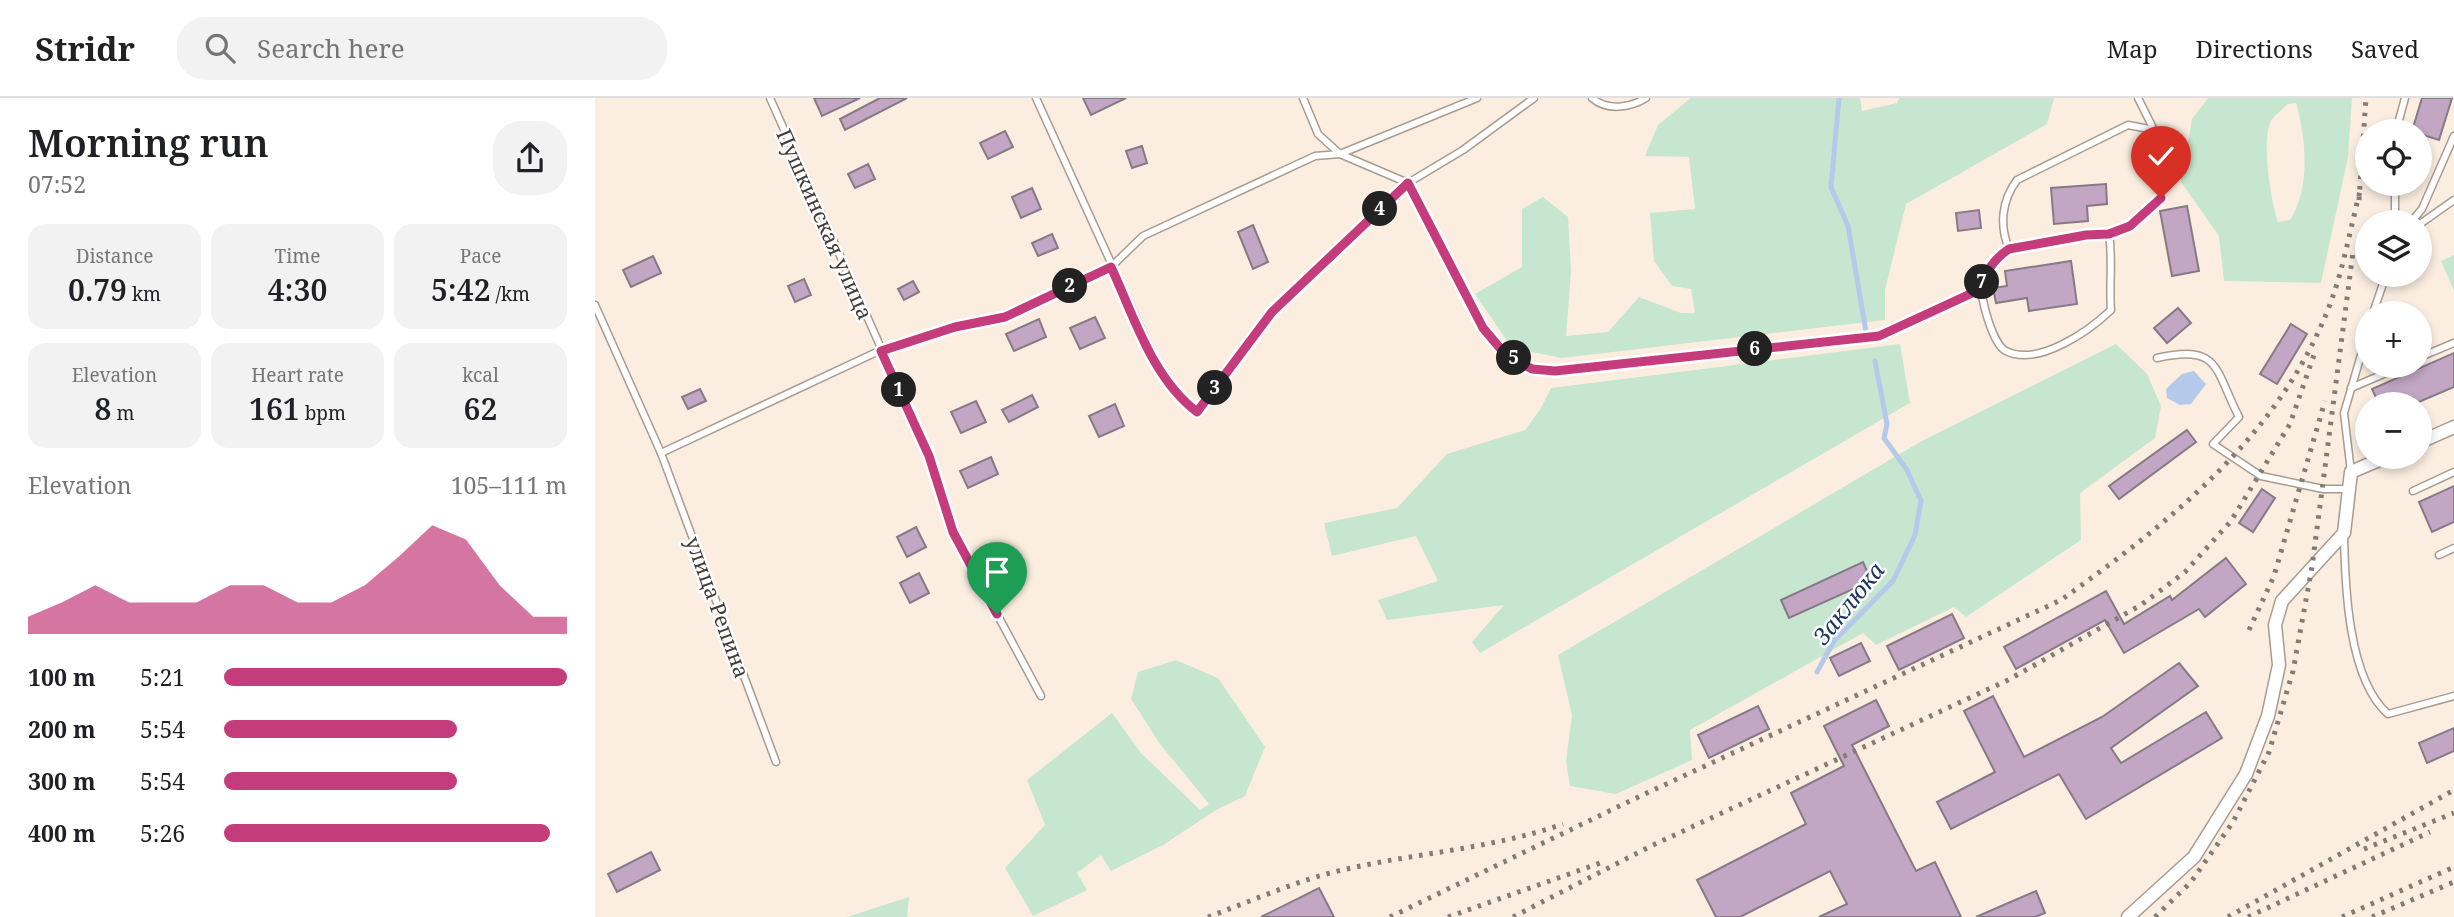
<!DOCTYPE html>
<html lang="en">
<head>
<meta charset="utf-8">
<style>
  body { margin:0; font-family:"Noto Serif",serif; background:#f2f2f2; color:#202124; height:100vh; display:flex; flex-direction:column; font-size:26px; white-space:nowrap }
  * { box-sizing:border-box; margin:0 }
  p { font-size:23px; color:#757577 }
  .icon { flex:none; width:38px; height:38px; fill:none; stroke:currentColor; stroke-width:2; stroke-linecap:round; stroke-linejoin:round }
  .map { position:relative; flex:1; overflow:hidden }
  .side { display:flex; flex-direction:column; background:#fff; width:595px }
  .side>* { flex:none }
  .controls { position:absolute; left:1760px; top:21px; display:grid; gap:14px }
  .controls a { display:grid; place-items:center; width:77px; height:77px; border-radius:50%; background:#fff; box-shadow:0 4px 10px #0003; font-size:35px }
  .pin { position:absolute; display:grid; place-items:center; width:60px; height:60px; color:#fff; margin:-72px -30px; border-radius:50% 50% 50% 0; rotate:-45deg; box-shadow:0 0 7px #0007 }
  .pin .icon { rotate:45deg }
  .km { position:absolute; width:35px; height:35px; margin:-18px; border-radius:50%; background:#222; color:#fff; font-size:19px; line-height:35px; text-align:center }
  .round { display:grid; place-items:center; flex:none; width:74px; height:74px; border-radius:28px; background:#f2f2f2 }
  .overview { display:flex; align-items:center; justify-content:space-between; height:119px; padding:0 28px }
  h1 { font-size:38px; font-weight:600; line-height:52px }
  .figures { display:grid; grid-template-columns:repeat(3,1fr); gap:10px; height:119px; padding:7px 28px }
  .figures div { display:grid; align-content:center; border-radius:18px; background:#f2f2f2; text-align:center }
  .figures b { font-size:30px; font-weight:600 }
  .figures small { font-size:19px; font-weight:400 }
  .figures p { font-size:19px }
  .chart { height:196px; padding:14px 28px }
  .chart p { display:flex; justify-content:space-between }
  .chart svg { width:100%; height:126px; margin-top:7px; fill:#c43c7b; opacity:.7 }
  ul { padding:0 28px; list-style:none; font-size:23px }
  li { display:grid; grid-template-columns:112px 84px 1fr; align-items:center; height:52px }
  li i { height:18px; border-radius:9px; background:#c43c7b }
  header { display:flex; align-items:center; gap:42px; box-sizing:border-box; height:98px; padding:0 35px; background:#fff; border-bottom:2px solid #e0e0e0 }
  header strong { font-size:33px }
  nav { display:flex; gap:38px; margin-inline-start:auto; font-size:24px }
  .search { width:490px; height:63px; background:#f2f2f2; display:flex; align-items:center; gap:18px; box-sizing:border-box; padding:0 24px; border-radius:28px; color:#757577; font-size:26px }
  main { display:flex; flex:1; min-height:0 }
  .map>svg:first-child { display:block }
  .green { fill:#c6e6cf; fill-rule:evenodd }
  .water { fill:#b5c9eb }
  .lines { fill:none; stroke-linecap:round; stroke-linejoin:round }
  .stream { stroke:#b5c9eb; stroke-width:5 }
  .building { fill:#c2a6c4; stroke:#857a86; stroke-width:2 }
  .service-casing { stroke:#a89b8f; stroke-width:9 }
  .minor-casing { stroke:#a89b8f; stroke-width:15 }
  .service { stroke:#fff; stroke-width:6 }
  .minor { stroke:#fff; stroke-width:12 }
  .rail { stroke:#847c74; stroke-width:5; stroke-dasharray:3.5 7; stroke-linecap:butt }
  .route-casing { stroke:#fff; stroke-width:14 }
  .route { stroke:#c43c7b; stroke-width:9 }
  .labels { text-anchor:middle; dominant-baseline:central; stroke-width:5; stroke-linejoin:round; paint-order:stroke }
  .street-label { font-size:21px; fill:#413c37; stroke:#fdfdfd }
  .water-label { font-size:23px; font-style:italic; fill:#1a345e; stroke:#fdfdfd }
</style>
</head>
<body>
<header>
<strong>Stridr</strong>
<div class="search"><svg class="icon" aria-label="search" viewBox="0 0 24 24"><circle cx="10" cy="10" r="6"/><path d="M15 15l6 6"/></svg>Search here</div>
<nav><a>Map</a><a>Directions</a><a>Saved</a></nav>
</header>
<main>
<section class="side">
<div class="overview"><div><h1>Morning run</h1><p>07:52</p></div><a class="round"><svg class="icon" aria-label="share" viewBox="0 0 24 24"><path d="M12 15V3M7 8l5-5 5 5M5 13v7h14v-7"/></svg></a></div>
<div class="figures">
<div><p>Distance</p><b>0.79<small> km</small></b></div>
<div><p>Time</p><b>4:30</b></div>
<div><p>Pace</p><b>5:42<small> /km</small></b></div>
</div>
<div class="figures">
<div><p>Elevation</p><b>8<small> m</small></b></div>
<div><p>Heart rate</p><b>161<small> bpm</small></b></div>
<div><p>kcal</p><b>62</b></div>
</div>
<div class="chart"><p><span>Elevation</span>105–111 m</p>
<svg viewBox="0 0 160 44" preserveAspectRatio="none"><path d="M0 44V38L10 33L20 27L30 33L40 33L50 33L60 27L70 27L80 33L90 33L100 27L110 17L120 6L130 11L140 27L150 38L160 38V44z"/></svg>
</div>
<ul>
<li><b>100 m</b>5:21<i style="width:100%"></i></li>
<li><b>200 m</b>5:54<i style="width:68%"></i></li>
<li><b>300 m</b>5:54<i style="width:68%"></i></li>
<li><b>400 m</b>5:26<i style="width:95%"></i></li>
</ul>
</section>
<div class="map">
<svg width="1859" height="819" viewBox="0 0 1859 819">
  <rect width="100%" height="100%" fill="#fbeee1"/>
  <g class="green">
    <path d="M 1096,0 L 1265,0 L 1267,13 L 1302,5 L 1304,0 L 1459,0 L 1452,26 L 1311,106 L 1290,192 L 1290,222 L 967,260 L 917,250 L 880,196 L 927,169 L 927,111 L 948,99 L 973,119 L 976,174 L 971,238 L 1013,234 L 1044,199 L 1086,215 L 1100,215 L 1096,191 L 1077,188 L 1059,163 L 1055,115 L 1100,111 L 1094,59 L 1050,58 L 1063,27 Z"/>
    <path d="M 1613,0 L 1757,0 L 1753,59 L 1726,185 L 1629,183 L 1624,138 L 1586,84 L 1597,21 ZM 1701,5 C 1711,41 1716,89 1695,122 L 1683,124 C 1676,103 1665,40 1677,21 C 1681,16 1688,11 1693,6 Z"/>
    <path d="M 1859,157 L 1859,193 L 1846,163 Z"/>
    <path d="M 1305,246 L 1315,305 L 885,555 L 877,544 L 909,507 L 792,522 L 783,502 L 843,483 L 821,438 L 737,458 L 729,425 L 802,410 L 852,356 L 930,332 L 946,310 L 956,290 Z"/>
    <path d="M 1521,246 L 1552,276 L 1566,308 L 1560,340 L 1485,395 L 1486,442 L 1371,519 L 1359,509 L 1281,547 L 1268,535 L 1095,632 L 1097,662 L 1021,696 L 975,688 L 971,664 L 977,617 L 963,557 L 1325,344 Z"/>
    <path d="M 581,562 L 623,580 L 670,649 L 650,698 L 621,712 L 568,747 L 516,773 L 506,757 L 482,775 L 492,792 L 438,818 L 410,770 L 450,727 L 432,682 L 517,615 L 546,655 L 605,712 L 614,706 L 565,646 L 536,601 L 543,574 Z"/>
    <path d="M 314,799 L 312,819 L 252,819 Z"/>
  </g>
  <path class="water" d="M 1599,273 L 1611,286 L 1596,306 L 1585,307 L 1572,300 L 1571,291 L 1587,276 Z"/>
  <g class="lines">
    <g class="stream">
      <path d="M 1244,0 L 1236,89 L 1253,128 L 1271,234"/>
      <path d="M 1222,574 L 1239,543 L 1298,483 L 1320,437 L 1326,403 L 1312,372 L 1289,340 L 1292,326 L 1280,263"/>
    </g>
  </g>
  <g class="building">
    <path d="M 219,0 L 265,0 L 227,18 Z"/>
    <path d="M 285,0 L 312,0 L 250,32 L 245,21 Z"/>
    <path d="M 488,0 L 531,0 L 496,17 Z"/>
    <path d="M 1827,0 L 1857,0 L 1844,42 L 1825,36 L 1825,33 L 1817,33 Z"/>
    <path d="M 410,33 L 418,49 L 393,61 L 385,45 Z"/>
    <path d="M 547,48 L 552,65 L 537,70 L 531,53 Z"/>
    <path d="M 273,66 L 280,81 L 260,90 L 253,76 Z"/>
    <path d="M 1511,86 L 1512,106 L 1492,108 L 1493,123 L 1459,126 L 1456,90 Z"/>
    <path d="M 437,90 L 446,111 L 426,120 L 417,99 Z"/>
    <path d="M 1592,108 L 1604,173 L 1577,178 L 1565,113 Z"/>
    <path d="M 1384,112 L 1386,130 L 1363,133 L 1361,115 Z"/>
    <path d="M 658,127 L 673,164 L 658,171 L 643,134 Z"/>
    <path d="M 457,136 L 463,150 L 443,158 L 437,145 Z"/>
    <path d="M 58,158 L 66,175 L 36,189 L 28,172 Z"/>
    <path d="M 1476,163 L 1482,206 L 1434,213 L 1432,200 L 1401,205 L 1398,190 L 1412,188 L 1410,173 Z"/>
    <path d="M 209,181 L 216,197 L 200,204 L 193,188 Z"/>
    <path d="M 318,183 L 324,194 L 309,202 L 303,191 Z"/>
    <path d="M 1583,210 L 1596,225 L 1572,245 L 1559,230 Z"/>
    <path d="M 500,219 L 510,240 L 485,251 L 475,230 Z"/>
    <path d="M 444,221 L 451,239 L 419,253 L 411,236 Z"/>
    <path d="M 1696,226 L 1712,236 L 1682,286 L 1665,276 Z"/>
    <path d="M 1859,255 L 1859,289 L 1819,306 L 1784,306 L 1777,291 Z"/>
    <path d="M 105,291 L 111,303 L 93,311 L 87,299 Z"/>
    <path d="M 437,297 L 443,309 L 414,324 L 407,312 Z"/>
    <path d="M 381,303 L 391,324 L 366,335 L 356,314 Z"/>
    <path d="M 520,306 L 529,328 L 504,339 L 494,318 Z"/>
    <path d="M 1592,332 L 1601,344 L 1524,401 L 1514,388 Z"/>
    <path d="M 396,359 L 403,376 L 373,390 L 365,373 Z"/>
    <path d="M 1859,388 L 1859,424 L 1837,434 L 1824,404 Z"/>
    <path d="M 1667,391 L 1680,400 L 1658,434 L 1644,425 Z"/>
    <path d="M 321,429 L 331,449 L 312,459 L 302,439 Z"/>
    <path d="M 1631,460 L 1651,486 L 1610,519 L 1604,511 L 1529,555 L 1510,522 L 1421,571 L 1409,549 L 1511,493 L 1529,526 L 1575,498 L 1577,502 Z"/>
    <path d="M 1268,464 L 1276,483 L 1194,520 L 1186,502 Z"/>
    <path d="M 324,475 L 334,495 L 315,505 L 305,485 Z"/>
    <path d="M 1357,516 L 1369,540 L 1304,572 L 1292,548 Z"/>
    <path d="M 1266,545 L 1275,563 L 1244,578 L 1235,560 Z"/>
    <path d="M 1584,565 L 1603,588 L 1516,650 L 1526,665 L 1611,614 L 1627,640 L 1491,721 L 1464,676 L 1356,731 L 1342,704 L 1400,674 L 1369,613 L 1398,598 L 1429,659 L 1507,619 Z"/>
    <path d="M 1281,602 L 1294,628 L 1257,647 L 1321,773 L 1340,764 L 1366,819 L 1224,819 L 1252,806 L 1235,773 L 1145,819 L 1121,819 L 1102,782 L 1211,726 L 1196,695 L 1249,668 L 1229,628 Z"/>
    <path d="M 1163,608 L 1174,631 L 1114,660 L 1103,637 Z"/>
    <path d="M 1859,630 L 1859,653 L 1832,665 L 1824,645 Z"/>
    <path d="M 56,754 L 65,772 L 22,794 L 13,776 Z"/>
    <path d="M 724,790 L 739,819 L 666,819 Z"/>
    <path d="M 1441,793 L 1450,815 L 1440,819 L 1381,819 Z"/>
  </g>
  <g class="lines">
    <g class="service-casing">
      <g id="service">
        <path d="M 175,0 L 334,358 L 358,434 L 446,598"/>
        <path d="M 441,0 L 568,279 L 583,300 L 602,314 L 677,214 L 813,85 L 868,52 L 939,0"/>
        <path d="M 708,0 L 723,36 L 745,56 L 813,85 L 888,230 L 910,256 L 938,271 L 960,273 L 1284,238 L 1386,191"/>
        <path d="M 997,0 C 1012,13 1035,10 1051,0"/>
        <path d="M 1543,0 L 1559,32"/>
        <path d="M 1801,33 L 1810,0"/>
        <path d="M 1800,86 L 1800,124"/>
        <path d="M 1816,124 L 1827,111 L 1859,38"/>
        <path d="M 1825,126 L 1859,102"/>
        <path d="M 1514,136 C 1518,162 1514,186 1516,212 C 1494,233 1443,269 1411,253 C 1398,247 1384,198 1387,184 C 1390,172 1403,158 1414,151 L 1491,137 Z"/>
        <path d="M 1414,151 C 1404,127 1407,102 1422,82 L 1533,27 L 1559,32 L 1566,48 L 1566,100 L 1535,128 L 1514,136"/>
        <path d="M 0,207 L 66,355 L 181,664"/>
        <path d="M 1778,215 L 1791,177"/>
        <path d="M 1825,259 L 1859,245"/>
        <path d="M 1562,260 C 1625,246 1619,270 1644,319 L 1618,346 L 1666,378 L 1728,391 L 1754,391"/>
        <path d="M 1756,290 L 1807,268"/>
        <path d="M 66,355 L 286,252 L 360,228 L 410,219 L 516,169 L 548,138 L 720,58 L 745,56 L 882,0"/>
        <path d="M 1756,374 L 1749,315 L 1773,233"/>
        <path d="M 1818,393 L 1859,374"/>
        <path d="M 1749,437 C 1750,488 1753,581 1793,616 L 1859,598"/>
        <path d="M 1844,457 L 1859,450"/>
      </g>
    </g>
    <g class="minor-casing">
      <g id="minor">
        <path d="M 1825,344 L 1859,329"/>
        <path d="M 1533,819 L 1599,759 L 1651,676 L 1673,618 L 1684,567 L 1680,527 L 1687,503 L 1749,435 L 1756,374 L 1791,359"/>
      </g>
    </g>
    <use href="#service" class="service"/>
    <use href="#minor" class="minor"/>
    <g class="rail">
      <path d="M 1764,102 L 1771,0"/>
      <path d="M 1654,532 L 1679,478 L 1730,303"/>
      <path d="M 1769,751 L 1859,715"/>
      <path d="M 613,819 C 654,804 696,785 739,774 C 815,755 894,752 968,726"/>
      <path d="M 795,819 L 1037,702 L 1466,502 C 1578,422 1688,335 1737,201 C 1749,167 1756,128 1765,93"/>
      <path d="M 853,819 L 1011,763"/>
      <path d="M 918,819 L 1058,747 L 1413,582 L 1546,507 L 1590,474 L 1636,423 L 1695,326 L 1721,251"/>
      <path d="M 1560,819 L 1596,784 L 1638,724 L 1674,654 L 1698,573 L 1717,469 L 1758,154"/>
      <path d="M 1633,819 L 1859,692"/>
      <path d="M 1653,819 L 1835,734"/>
      <path d="M 1747,819 L 1859,769"/>
      <path d="M 1777,819 L 1859,784"/>
    </g>
  </g>
  <g class="lines">
    <g class="route-casing">
      <path id="route" d="M 402,516 L 358,434 L 334,358 L 286,253 L 360,229 L 410,219 L 516,169 C 539,218 557,280 602,314 L 677,214 L 813,85 L 888,230 L 910,256 L 937,271 L 960,273 L 1284,238 L 1386,191 C 1389,175 1400,160 1414,151 L 1491,137 L 1514,136 L 1535,128 L 1566,100"/>
    </g>
    <use href="#route" class="route"/>
  </g>
  <g class="labels">
    <g class="street-label">
      <text transform="translate(230 126) rotate(66)">Пушкинская улица</text>
      <text transform="translate(123 509) rotate(70)">улица Репина</text>
    </g>
    <g class="water-label">
      <text transform="translate(1253 505) rotate(-51)">Заклюка</text>
    </g>
  </g>
</svg>
<div class="controls">
<a><svg class="icon" aria-label="locate" viewBox="0 0 24 24"><circle cx="12" cy="12" r="6"/><path d="M12 2v4M12 18v4M2 12h4M18 12h4"/></svg></a>
<a><svg class="icon" aria-label="layers" viewBox="0 0 24 24"><path d="M12 4l9 5-9 5-9-5zM3 14l9 5 9-5"/></svg></a>
<a>+</a>
<a>−</a>
</div>
<div class="pin" style="left:402px;top:516px;background:#1e9e55"><svg class="icon" aria-label="arrive" viewBox="0 0 24 24"><path d="M6 21V4h12l-3 4 3 4H6"/></svg></div>
<div class="pin" style="left:1566px;top:100px;background:#d93025"><svg class="icon" aria-label="check" viewBox="0 0 24 24"><path d="M5 12l5 5 9-10"/></svg></div>
<b class="km" style="left:304px;top:292px">1</b>
<b class="km" style="left:475px;top:188px">2</b>
<b class="km" style="left:620px;top:290px">3</b>
<b class="km" style="left:785px;top:111px">4</b>
<b class="km" style="left:919px;top:260px">5</b>
<b class="km" style="left:1160px;top:251px">6</b>
<b class="km" style="left:1387px;top:184px">7</b>
</div>
</main>
</body>
</html>
